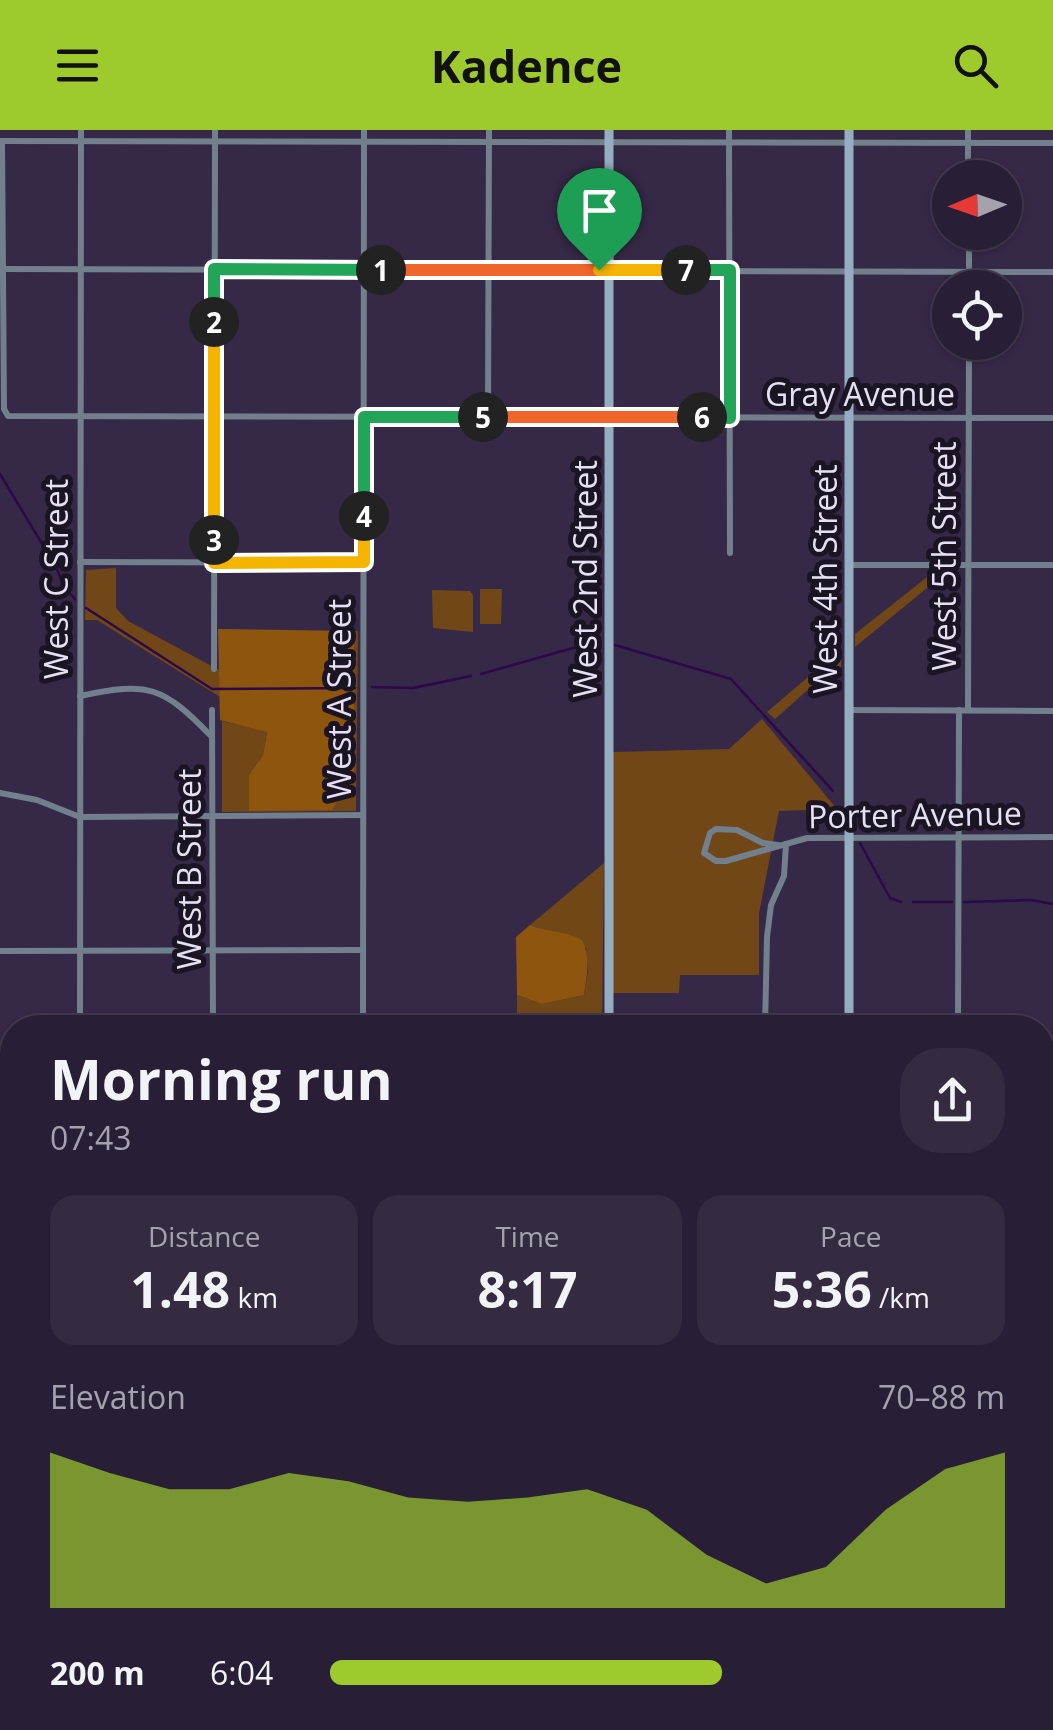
<!DOCTYPE html>
<html lang="en">
<head>
<meta charset="utf-8">
<style>
  body { margin:0; font-family:"Open Sans",sans-serif; background:#342b41; color:#f1f3f6; height:100vh; display:flex; flex-direction:column; font-size:38px; white-space:nowrap }
  * { box-sizing:border-box; margin:0 }
  p { font-size:32px; color:#a5a2ad }
  .icon { flex:none; width:55px; height:55px; fill:none; stroke:currentColor; stroke-width:2; stroke-linecap:round; stroke-linejoin:round }
  .map { position:relative; flex:1; overflow:hidden }
  .sheet { position:absolute; left:0px; top:885px; width:1055px; height:715px; display:flex; flex-direction:column; background:#281e35; border-radius:40px 40px 0 0; box-shadow:0 2px 8px #0004,0 0 0 2px #443c50 }
  .sheet>* { flex:none }
  .needle { width:65px; rotate:268deg }
  .controls { position:absolute; left:932px; top:30px; display:grid; gap:20px }
  .controls a { display:grid; place-items:center; width:90px; height:90px; border-radius:50%; background:#281e35; box-shadow:0 2px 8px #0004,0 0 0 2px #443c50; font-size:50px }
  .pin { position:absolute; display:grid; place-items:center; width:85px; height:85px; color:#fff; margin:-102px -42px; border-radius:50% 50% 50% 0; rotate:-45deg; box-shadow:0 0 10px #0007 }
  .pin .icon { rotate:45deg }
  .km { position:absolute; width:50px; height:50px; margin:-25px; border-radius:50%; background:#222; color:#fff; font-size:28px; line-height:50px; text-align:center }
  .round { display:grid; place-items:center; flex:none; width:105px; height:105px; border-radius:40px; background:#342b41 }
  .head { display:flex; align-items:center; justify-content:space-between; height:170px; padding:0 50px }
  h1 { font-size:55px; font-weight:700; line-height:75px }
  .metrics { display:grid; grid-template-columns:repeat(3,1fr); gap:15px; height:170px; padding:10px 50px }
  .metrics div { display:grid; align-content:center; border-radius:25px; background:#342b41; text-align:center }
  .metrics b { font-size:50px; font-weight:700 }
  .metrics small { font-size:28px; font-weight:400 }
  .metrics p { font-size:28px }
  .chart { height:280px; padding:20px 50px }
  .chart p { display:flex; justify-content:space-between }
  .chart svg { width:100%; height:180px; margin-top:10px; fill:#9eca2e; opacity:.7 }
  ul { padding:0 50px; list-style:none; font-size:32px }
  li { display:grid; grid-template-columns:160px 120px 1fr; align-items:center; height:75px }
  li i { height:25px; border-radius:12px; background:#9eca2e }
  header { display:flex; justify-content:space-between; align-items:center; height:130px; padding:0 50px; background:#9eca2e; color:#111; font-size:45px; font-weight:700 }
  .map>svg:first-child { display:block }
  .green { fill:#714717 }
  .forest { fill:#8d550d }
  .lines { fill:none; stroke-linecap:round; stroke-linejoin:round }
  .stream { stroke:#2c0948; stroke-width:2.5 }
  .street { stroke:#71808c; stroke-width:6 }
  .secondary { stroke:#96adc1; stroke-width:9 }
  .split-1-casing { stroke:#fff; stroke-width:20 }
  .split-2-casing { stroke:#fff; stroke-width:20 }
  .split-3-casing { stroke:#fff; stroke-width:20 }
  .split-4-casing { stroke:#fff; stroke-width:20 }
  .split-5-casing { stroke:#fff; stroke-width:20 }
  .split-6-casing { stroke:#fff; stroke-width:20 }
  .split-7-casing { stroke:#fff; stroke-width:20 }
  .split-8-casing { stroke:#fff; stroke-width:20 }
  .split-1 { stroke:#f0652b; stroke-width:12 }
  .split-2 { stroke:#22a559; stroke-width:12 }
  .split-3 { stroke:#f5b400; stroke-width:12 }
  .split-4 { stroke:#f5b400; stroke-width:12 }
  .split-5 { stroke:#22a559; stroke-width:12 }
  .split-6 { stroke:#f0652b; stroke-width:12 }
  .split-7 { stroke:#22a559; stroke-width:12 }
  .split-8 { stroke:#f5b400; stroke-width:12 }
  .labels { text-anchor:middle; dominant-baseline:central; stroke-width:10; stroke-linejoin:round; paint-order:stroke }
  .street-label { font-size:32px; fill:#e7dff3; stroke:#1b1422 }
</style>
</head>
<body>
<header><svg class="icon" aria-label="menu" viewBox="0 0 24 24"><path d="M4 6h16M4 12h16M4 18h16"/></svg>Kadence<svg class="icon" aria-label="search" viewBox="0 0 24 24"><circle cx="10" cy="10" r="6"/><path d="M15 15l6 6"/></svg></header>
<div class="map">
<svg width="1053" height="1600" viewBox="0 0 1053 1600">
  <rect width="100%" height="100%" fill="#362847"/>
  <g class="green">
    <path d="M 116,438 L 116,478 L 128,491 L 219,540 L 220,567 L 97,490 L 85,490 L 86,440 Z"/>
    <path d="M 936,440 L 949,440 L 855,517 L 855,504 Z"/>
    <path d="M 480,459 L 502,459 L 501,494 L 480,494 Z"/>
    <path d="M 432,460 L 470,461 L 473,465 L 473,502 L 433,498 Z"/>
    <path d="M 354,501 L 358,501 L 356,681 L 222,682 L 222,591 L 267,601 L 263,625 L 249,645 L 354,644 Z"/>
    <path d="M 841,519 L 841,541 L 828,542 L 775,589 L 767,582 Z"/>
    <path d="M 762,589 L 837,679 L 779,681 L 759,783 L 759,845 L 680,845 L 679,863 L 613,863 L 613,622 L 729,619 Z"/>
    <path d="M 604,733 L 602,897 L 517,897 L 517,865 L 542,874 L 584,865 L 588,841 L 586,818 L 530,795 Z"/>
  </g>
  <g class="forest">
    <path d="M 218,499 L 354,501 L 354,644 L 332,680 L 249,681 L 249,645 L 263,625 L 267,602 L 220,590 Z"/>
    <path d="M 530,795 C 548,803 565,800 582,810 C 591,827 587,846 584,865 L 542,874 L 517,865 L 516,807 Z"/>
    <path d="M 36,1588 L 251,1588 L 251,1600 L 37,1600 Z"/>
    <rect x="389" y="1588" width="167" height="12"/>
  </g>
  <g class="lines">
    <g class="stream">
      <path d="M 0,344 L 56,437 L 65,458 L 75,469"/>
      <path d="M 86,478 L 212,559 L 355,558"/>
      <path d="M 615,515 L 731,549 L 833,661"/>
      <path d="M 481,544 L 580,516 L 598,515"/>
      <path d="M 372,557 L 413,558 L 471,546"/>
      <path d="M 860,713 L 890,768 L 901,772"/>
      <path d="M 913,772 L 952,772"/>
      <path d="M 964,772 L 1031,770 L 1053,774"/>
    </g>
    <g class="street">
      <path d="M 729,0 L 730,423"/>
      <path d="M 968,0 L 968,48"/>
      <path d="M 0,11 L 1053,13"/>
      <path d="M 2,11 L 4,279 L 8,286 L 1053,288"/>
      <path d="M 969,102 L 969,158"/>
      <path d="M 1,139 L 1053,142"/>
      <path d="M 488,287 L 489,0"/>
      <path d="M 80,432 L 364,433"/>
      <path d="M 849,435 L 1053,435"/>
      <path d="M 214,539 L 215,0"/>
      <path d="M 80,566 C 150,551 163,557 211,606"/>
      <path d="M 212,580 L 213,898"/>
      <path d="M 849,580 L 1053,581"/>
      <path d="M 968,580 L 969,212"/>
      <path d="M 0,663 L 37,670 L 80,687 L 363,685"/>
      <path d="M 778,715 L 763,713 L 737,700 L 716,699 L 710,703 L 704,723 L 716,731 L 726,731 L 807,708 L 1053,707"/>
      <path d="M 0,821 L 363,820"/>
      <path d="M 80,898 L 81,0"/>
      <path d="M 363,898 L 364,0"/>
      <path d="M 765,898 L 767,807 L 771,775 L 784,746 L 786,714"/>
      <path d="M 958,898 L 959,580"/>
      <path d="M 1042,1145 L 1053,1145"/>
      <path d="M 0,1151 L 12,1151"/>
      <path d="M 1042,1459 L 1053,1458"/>
      <path d="M 0,1487 L 12,1487"/>
      <path d="M 257,1588 L 258,1600"/>
      <path d="M 386,1600 L 386,1588"/>
      <path d="M 962,1600 L 962,1588"/>
    </g>
    <g class="secondary">
      <path d="M 609,0 L 609,898"/>
      <path d="M 849,898 L 849,0"/>
      <path d="M 1042,954 L 1053,954"/>
      <path d="M 0,997 L 12,995"/>
      <path d="M 609,1600 L 609,1588"/>
      <path d="M 848,1600 L 848,1588"/>
    </g>
  </g>
  <g class="lines">
    <g class="split-1-casing">
      <path id="split-1" d="M 381,140 L 599,140"/>
    </g>
    <g class="split-2-casing">
      <path id="split-2" d="M 214,192 L 214,139 L 381,140"/>
    </g>
    <g class="split-3-casing">
      <path id="split-3" d="M 214,410 L 214,192"/>
    </g>
    <g class="split-4-casing">
      <path id="split-4" d="M 214,410 L 214,433 L 364,432 L 364,386"/>
    </g>
    <g class="split-5-casing">
      <path id="split-5" d="M 364,386 L 364,287 L 483,287"/>
    </g>
    <g class="split-6-casing">
      <path id="split-6" d="M 483,287 L 702,287"/>
    </g>
    <g class="split-7-casing">
      <path id="split-7" d="M 686,140 L 730,140 L 730,288 L 702,287"/>
    </g>
    <g class="split-8-casing">
      <path id="split-8" d="M 599,140 L 686,140"/>
    </g>
    <use href="#split-1" class="split-1"/>
    <use href="#split-2" class="split-2"/>
    <use href="#split-3" class="split-3"/>
    <use href="#split-4" class="split-4"/>
    <use href="#split-5" class="split-5"/>
    <use href="#split-6" class="split-6"/>
    <use href="#split-7" class="split-7"/>
    <use href="#split-8" class="split-8"/>
  </g>
  <g class="labels">
    <g class="street-label">
      <text x="860" y="263">Gray Avenue</text>
      <text transform="translate(943 426) rotate(-90)">West 5th Street</text>
      <text transform="translate(55 449) rotate(-90)">West C Street</text>
      <text transform="translate(584 449) rotate(-90)">West 2nd Street</text>
      <text transform="translate(824 449) rotate(-90)">West 4th Street</text>
      <text transform="translate(338 569) rotate(-90)">West A Street</text>
      <text transform="translate(915 684) rotate(-1)">Porter Avenue</text>
      <text transform="translate(188 739) rotate(-90)">West B Street</text>
    </g>
  </g>
</svg>
<div class="controls">
<a><svg class="needle" viewBox="-14 -14 28 28"><path d="M0-13l5 13h-10z" fill="#e53935"/><path d="M0 13l5-13h-10z" fill="#a5a2ad"/></svg></a>
<a><svg class="icon" aria-label="locate" viewBox="0 0 24 24"><circle cx="12" cy="12" r="6"/><path d="M12 2v4M12 18v4M2 12h4M18 12h4"/></svg></a>
</div>
<div class="pin" style="left:599px;top:140px;background:#1e9e55"><svg class="icon" aria-label="arrive" viewBox="0 0 24 24"><path d="M6 21V4h12l-3 4 3 4H6"/></svg></div>
<b class="km" style="left:381px;top:140px">1</b>
<b class="km" style="left:214px;top:192px">2</b>
<b class="km" style="left:214px;top:410px">3</b>
<b class="km" style="left:364px;top:386px">4</b>
<b class="km" style="left:483px;top:287px">5</b>
<b class="km" style="left:702px;top:287px">6</b>
<b class="km" style="left:686px;top:140px">7</b>
<section class="sheet">
<div class="head"><div><h1>Morning run</h1><p>07:43</p></div><a class="round"><svg class="icon" aria-label="share" viewBox="0 0 24 24"><path d="M12 15V3M7 8l5-5 5 5M5 13v7h14v-7"/></svg></a></div>
<div class="metrics">
<div><p>Distance</p><b>1.48<small> km</small></b></div>
<div><p>Time</p><b>8:17</b></div>
<div><p>Pace</p><b>5:36<small> /km</small></b></div>
</div>
<div class="chart"><p><span>Elevation</span>70–88 m</p>
<svg viewBox="0 0 160 44" preserveAspectRatio="none"><path d="M0 44V6L10 11L20 15L30 15L40 11L50 13L60 17L70 18L80 17L90 15L100 20L110 31L120 38L130 34L140 20L150 10L160 6V44z"/></svg>
</div>
<ul>
<li><b>200 m</b>6:04<i style="width:58%"></i></li>
</ul>
</section>
</div>
</body>
</html>
